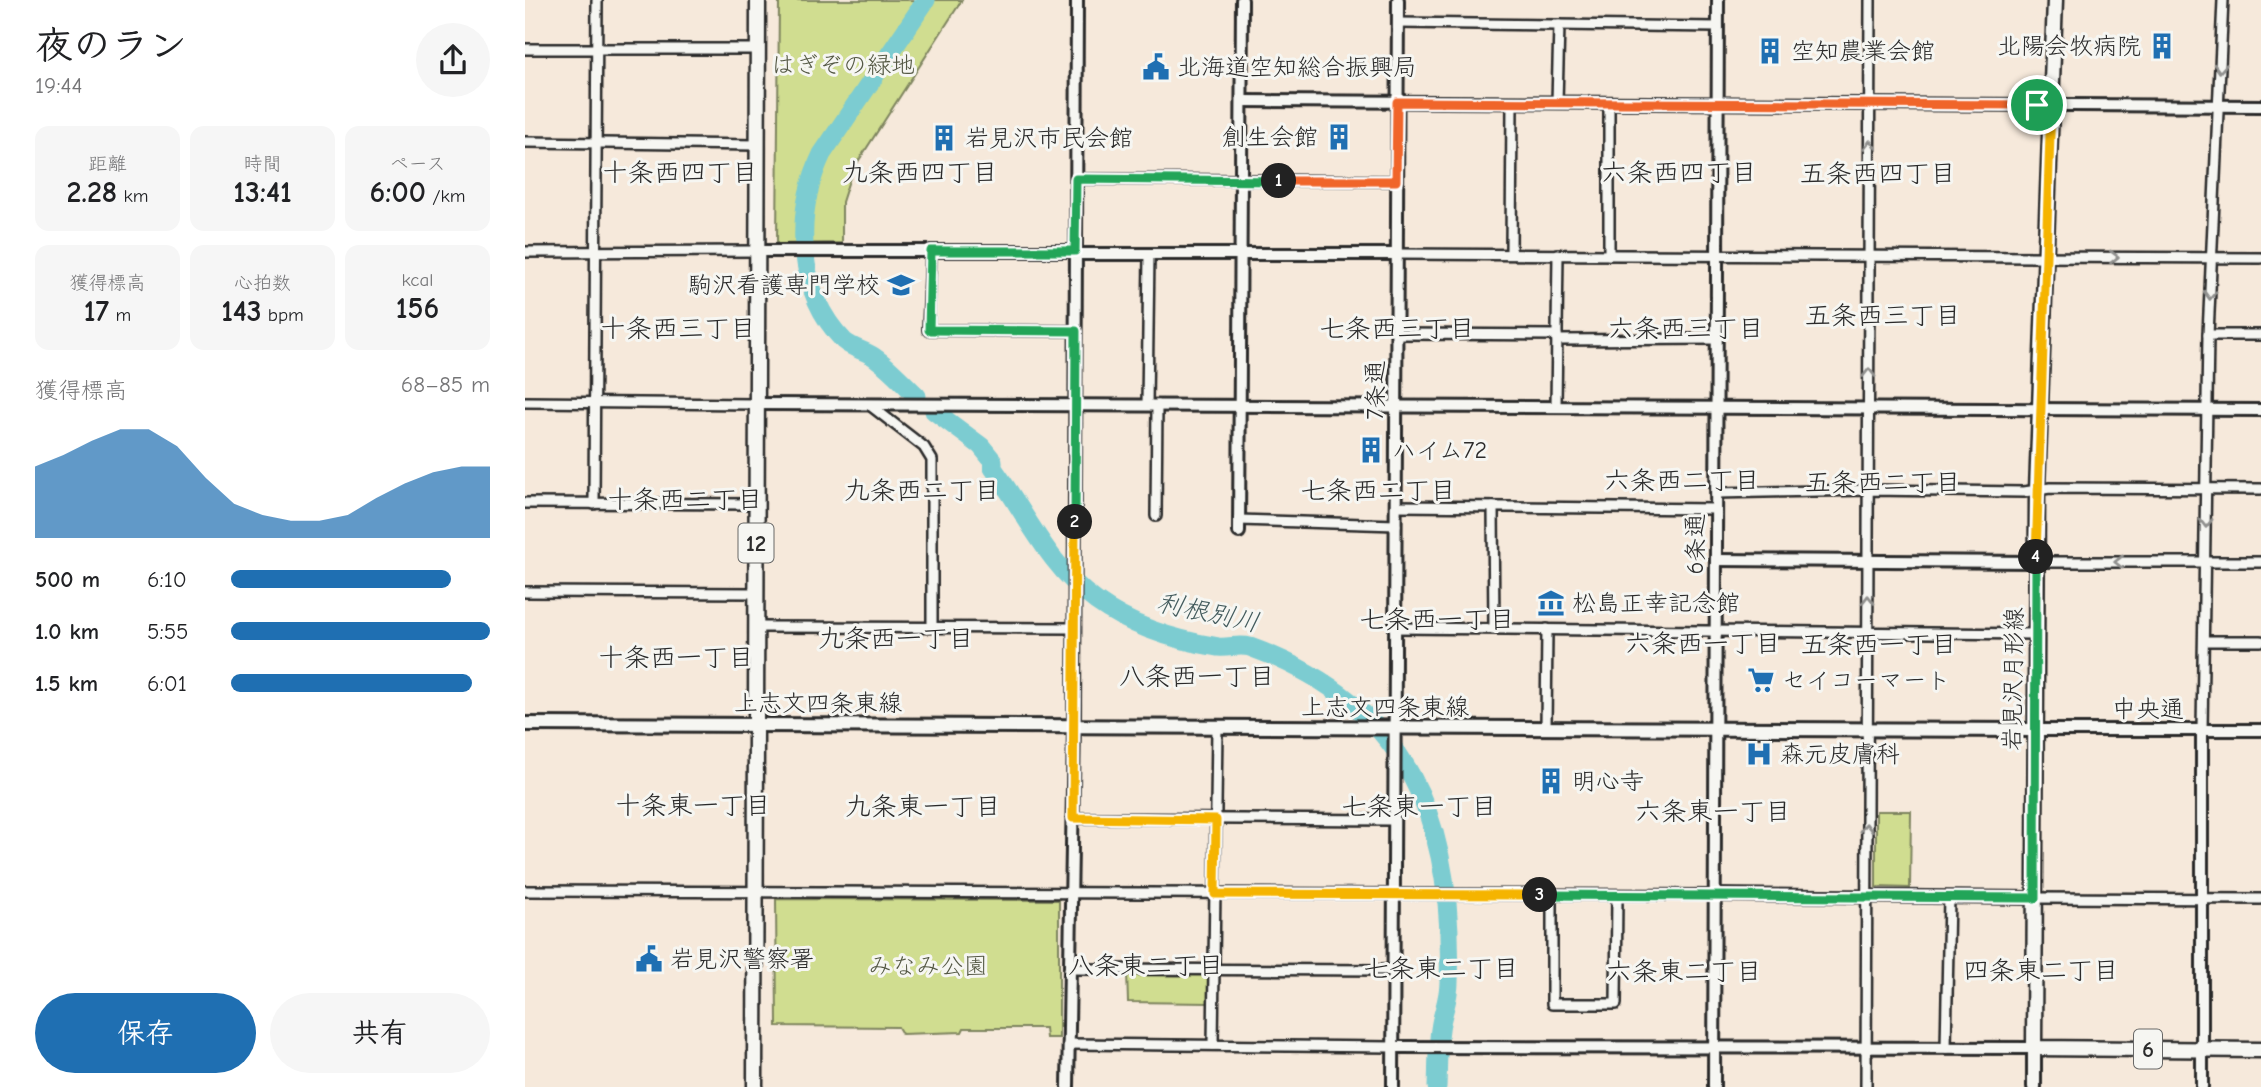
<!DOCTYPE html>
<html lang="ja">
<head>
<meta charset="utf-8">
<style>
  body { margin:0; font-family:"Comic Neue","Klee One",sans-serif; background:#f6f6f6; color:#202124; height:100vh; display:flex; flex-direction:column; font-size:26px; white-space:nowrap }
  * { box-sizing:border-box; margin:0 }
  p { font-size:23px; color:#757577 }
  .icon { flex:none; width:38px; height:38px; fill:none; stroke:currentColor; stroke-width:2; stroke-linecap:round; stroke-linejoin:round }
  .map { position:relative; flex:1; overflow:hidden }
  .side { display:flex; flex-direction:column; background:#fff; width:525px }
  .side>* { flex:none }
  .pin { position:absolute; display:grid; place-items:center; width:60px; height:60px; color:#fff; margin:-30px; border:4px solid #fff; border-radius:50%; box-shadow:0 2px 7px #0007 }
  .km { position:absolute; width:35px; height:35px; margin:-18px; border-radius:50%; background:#222; color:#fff; font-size:19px; line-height:35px; text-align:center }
  .round { display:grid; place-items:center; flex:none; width:74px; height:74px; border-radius:37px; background:#f6f6f6 }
  .overview { display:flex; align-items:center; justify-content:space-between; height:119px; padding:0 35px }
  h1 { font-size:38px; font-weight:800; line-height:52px }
  .figures { display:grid; grid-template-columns:repeat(3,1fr); gap:10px; height:119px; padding:7px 35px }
  .figures div { display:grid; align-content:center; border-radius:14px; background:#f6f6f6; text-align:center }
  .figures b { font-size:30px; font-weight:800 }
  .figures small { font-size:19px; font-weight:400 }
  .figures p { font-size:19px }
  .chart { height:196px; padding:14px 35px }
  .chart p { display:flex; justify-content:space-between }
  .chart svg { width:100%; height:126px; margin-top:7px; fill:#1f6fb2; opacity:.7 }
  .action { display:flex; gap:14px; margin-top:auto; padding:14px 35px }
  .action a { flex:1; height:80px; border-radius:42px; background:#1f6fb2; color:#fff; font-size:28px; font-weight:800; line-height:80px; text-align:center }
  .action a+a { background:#f6f6f6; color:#202124 }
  ul { padding:0 35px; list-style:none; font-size:23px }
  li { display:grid; grid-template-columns:112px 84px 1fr; align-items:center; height:52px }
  li i { height:18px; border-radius:9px; background:#1f6fb2 }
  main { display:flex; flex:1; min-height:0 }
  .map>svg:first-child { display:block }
  .green { fill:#d0dd90; stroke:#7e845e; stroke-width:2 }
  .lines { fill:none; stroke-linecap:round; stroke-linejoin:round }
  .river { stroke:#7bccd1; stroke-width:19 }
  .minor-casing { stroke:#2b2b2b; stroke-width:14 }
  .tertiary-casing { stroke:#2b2b2b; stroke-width:16 }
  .secondary-casing { stroke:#2b2b2b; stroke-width:18 }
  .primary-casing { stroke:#2b2b2b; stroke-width:19 }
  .trunk-casing { stroke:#2b2b2b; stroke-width:19 }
  .minor { stroke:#f6f6f2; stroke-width:9 }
  .tertiary { stroke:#f6f6f2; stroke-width:10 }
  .secondary { stroke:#f6f6f2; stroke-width:12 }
  .primary { stroke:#f6f6f2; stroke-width:14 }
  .trunk { stroke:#f6f6f2; stroke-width:14 }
  .oneway { stroke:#90908e }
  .split-1-casing { stroke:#fff; stroke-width:14 }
  .split-2-casing { stroke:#fff; stroke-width:14 }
  .split-3-casing { stroke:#fff; stroke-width:14 }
  .split-4-casing { stroke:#fff; stroke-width:14 }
  .split-5-casing { stroke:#fff; stroke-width:14 }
  .split-1 { stroke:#f0652b; stroke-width:9 }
  .split-2 { stroke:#22a559; stroke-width:9 }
  .split-3 { stroke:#f5b400; stroke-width:9 }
  .split-4 { stroke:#22a559; stroke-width:9 }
  .split-5 { stroke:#f5b400; stroke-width:9 }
  .labels { text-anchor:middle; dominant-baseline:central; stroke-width:6; stroke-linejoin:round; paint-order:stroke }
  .shield { fill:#f6f6f2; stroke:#686867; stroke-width:2 }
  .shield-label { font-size:23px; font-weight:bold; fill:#2b2b2b }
  .poi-label { font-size:24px; fill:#2b2b2b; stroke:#f6f6f2; text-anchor:start }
  .park-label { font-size:24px; fill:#545844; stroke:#f6f6f2 }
  .street-label { font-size:24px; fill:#2b2b2b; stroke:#f6f6f2 }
  .neighbourhood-label { font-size:26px; fill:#2b2b2b; stroke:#f6f6f2 }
  .water-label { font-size:26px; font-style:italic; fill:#435b5d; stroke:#f6f6f2 }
</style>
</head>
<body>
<main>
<section class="side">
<div class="overview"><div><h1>夜のラン</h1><p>19:44</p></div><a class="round"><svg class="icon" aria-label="share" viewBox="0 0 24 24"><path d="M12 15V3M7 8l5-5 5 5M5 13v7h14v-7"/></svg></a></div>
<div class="figures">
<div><p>距離</p><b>2.28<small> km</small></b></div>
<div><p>時間</p><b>13:41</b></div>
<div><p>ペース</p><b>6:00<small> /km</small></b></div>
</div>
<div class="figures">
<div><p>獲得標高</p><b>17<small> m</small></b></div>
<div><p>心拍数</p><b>143<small> bpm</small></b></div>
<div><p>kcal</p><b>156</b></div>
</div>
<div class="chart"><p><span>獲得標高</span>68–85 m</p>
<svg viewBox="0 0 160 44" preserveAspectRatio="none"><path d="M0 44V19L10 15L20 10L30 6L40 6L50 12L60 23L70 32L80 36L90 38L100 38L110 36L120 30L130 25L140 21L150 19L160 19V44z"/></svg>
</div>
<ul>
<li><b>500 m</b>6:10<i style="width:85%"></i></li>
<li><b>1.0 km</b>5:55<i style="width:100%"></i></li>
<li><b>1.5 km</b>6:01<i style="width:93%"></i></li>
</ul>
<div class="action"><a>保存</a><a>共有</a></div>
</section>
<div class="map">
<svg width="1736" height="1087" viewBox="0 0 1736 1087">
  <rect width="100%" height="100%" fill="#f6e9db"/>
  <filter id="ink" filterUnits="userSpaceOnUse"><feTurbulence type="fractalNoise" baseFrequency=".0143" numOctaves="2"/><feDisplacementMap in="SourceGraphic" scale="14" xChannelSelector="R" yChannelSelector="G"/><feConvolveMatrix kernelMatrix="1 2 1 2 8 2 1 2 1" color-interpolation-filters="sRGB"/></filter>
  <g filter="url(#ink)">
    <g class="green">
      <path d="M 254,0 L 437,0 L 327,171 L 317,202 L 317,243 L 252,244 Z"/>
      <path d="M 1351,811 L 1386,811 L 1385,888 L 1351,887 Z"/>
      <path d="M 251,899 L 534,900 L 534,1038 L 521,1038 L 520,1028 L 439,1028 L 437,1032 L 377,1034 L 373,1027 L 252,1026 Z"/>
      <path d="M 602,972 L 686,972 L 685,1003 L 603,1002 Z"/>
    </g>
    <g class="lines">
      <g class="river">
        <path d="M 392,396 C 379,384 366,369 352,359 C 343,351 328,349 319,341 C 271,292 269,213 297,154 L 401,0"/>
        <path d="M 409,411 L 456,446 L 468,461 L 468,468 C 501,513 523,566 571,601 C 607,627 649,640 693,647 C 704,648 715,644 725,647 C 884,704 930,822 924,982 C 924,997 919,1009 916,1023 C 912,1044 913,1066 912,1087"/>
      </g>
      <g class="minor-casing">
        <g id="minor">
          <path d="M 873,23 L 1193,27"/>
          <path d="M 0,49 L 233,49"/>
          <path d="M 1032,102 L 1034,25"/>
          <path d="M 0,142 L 233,145"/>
          <path d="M 551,179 L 871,181"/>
          <path d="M 406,251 L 403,330 L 551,331"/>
          <path d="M 0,252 L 231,251"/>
          <path d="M 986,253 L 987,102"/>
          <path d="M 871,254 L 1736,258"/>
          <path d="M 1084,255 L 1084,103"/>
          <path d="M 871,334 L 1032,335"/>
          <path d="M 1683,335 L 1736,335"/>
          <path d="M 1032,340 L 1192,339"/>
          <path d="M 0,402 L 231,404"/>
          <path d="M 622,405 L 624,254"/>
          <path d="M 346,406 L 399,447 L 407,460 L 407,626"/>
          <path d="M 1031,406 L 1033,254"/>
          <path d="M 1191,493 L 1344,490 L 1499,492 L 1525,488 L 1736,489"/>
          <path d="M 0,503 L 230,504"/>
          <path d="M 69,504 L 72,0"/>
          <path d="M 871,506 L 1191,509"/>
          <path d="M 968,507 L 969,629"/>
          <path d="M 631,516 L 632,405"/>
          <path d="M 714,520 L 871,525"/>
          <path d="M 1511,562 L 1736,562"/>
          <path d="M 0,592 L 231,593"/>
          <path d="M 231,627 L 548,628"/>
          <path d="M 870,628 L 1511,634"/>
          <path d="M 1679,641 L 1736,641"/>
          <path d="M 1021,728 L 1022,629"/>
          <path d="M 1677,730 L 1683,335 L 1698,0"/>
          <path d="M 548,818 L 869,820"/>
          <path d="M 0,891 L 1189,895"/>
          <path d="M 1027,895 L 1027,1004 L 1091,1004 L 1092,895"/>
          <path d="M 1510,898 L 1736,899"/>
          <path d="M 544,969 L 869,970"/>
          <path d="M 543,1044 L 868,1047"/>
          <path d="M 688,1045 L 692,727"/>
          <path d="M 1421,1048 L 1424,897"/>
          <path d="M 1341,1087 L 1345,0"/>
        </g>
      </g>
      <g class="tertiary-casing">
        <g id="tertiary">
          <path d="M 717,101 L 1736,106"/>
          <path d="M 231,251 L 550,251"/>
          <path d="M 550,254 L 871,254"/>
          <path d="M 231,404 L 1736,410"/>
          <path d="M 714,532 L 717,0"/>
          <path d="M 1191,560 L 1511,562"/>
          <path d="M 1510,730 L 1736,730"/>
          <path d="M 1189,895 L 1510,898"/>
          <path d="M 868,1047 L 1509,1048"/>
          <path d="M 543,1087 L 549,726 L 552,0"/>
          <path d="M 868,1087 L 873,0"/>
          <path d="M 1189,1087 L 1193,0"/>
          <path d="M 1677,1087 L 1677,730"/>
        </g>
      </g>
      <g class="secondary-casing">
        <g id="secondary">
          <path d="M 0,724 L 1510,730"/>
          <path d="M 1509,1087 L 1509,1048"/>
        </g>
      </g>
      <g class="primary-casing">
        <path id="primary" d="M 1530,0 L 1512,490 L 1509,1048 L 1736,1050"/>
      </g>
      <g class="trunk-casing">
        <path id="trunk" d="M 230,1087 L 233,0"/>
      </g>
      <use href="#minor" class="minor"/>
      <use href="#tertiary" class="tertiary"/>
      <use href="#secondary" class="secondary"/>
      <use href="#primary" class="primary"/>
      <use href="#trunk" class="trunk"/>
    </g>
    <defs><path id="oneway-chevron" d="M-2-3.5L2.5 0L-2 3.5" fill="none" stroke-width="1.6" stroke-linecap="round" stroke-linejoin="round" transform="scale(1.75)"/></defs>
    <g class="oneway">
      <use href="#oneway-chevron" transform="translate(1695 68) rotate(93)"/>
      <use href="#oneway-chevron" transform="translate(1345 145) rotate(-90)"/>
      <use href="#oneway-chevron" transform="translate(1589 257) rotate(-1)"/>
      <use href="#oneway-chevron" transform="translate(1685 295) rotate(92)"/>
      <use href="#oneway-chevron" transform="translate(1344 373) rotate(-90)"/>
      <use href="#oneway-chevron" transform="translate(1681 523) rotate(90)"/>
      <use href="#oneway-chevron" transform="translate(1594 562) rotate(-180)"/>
      <use href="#oneway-chevron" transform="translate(1343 600) rotate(-90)"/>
      <use href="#oneway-chevron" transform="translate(1341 828) rotate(-89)"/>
    </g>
  </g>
  <g class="lines" filter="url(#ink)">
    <g class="split-1-casing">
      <path id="split-1" d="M 754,181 L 871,181 L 872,102 L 1512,105"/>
    </g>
    <g class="split-2-casing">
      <path id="split-2" d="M 550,522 L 551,331 L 404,330 L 406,251 L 550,251 L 551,179 L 754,181"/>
    </g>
    <g class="split-3-casing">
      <path id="split-3" d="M 550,522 L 548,818 L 691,820 L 690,894 L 1015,895"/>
    </g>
    <g class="split-4-casing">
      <path id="split-4" d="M 1015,895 L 1510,898 L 1511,557"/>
    </g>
    <g class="split-5-casing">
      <path id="split-5" d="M 1511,557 L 1526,105 L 1512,105"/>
    </g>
    <use href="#split-1" class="split-1"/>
    <use href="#split-2" class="split-2"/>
    <use href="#split-3" class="split-3"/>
    <use href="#split-4" class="split-4"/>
    <use href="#split-5" class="split-5"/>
  </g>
  <defs>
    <g id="building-bare" transform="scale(2.1)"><path d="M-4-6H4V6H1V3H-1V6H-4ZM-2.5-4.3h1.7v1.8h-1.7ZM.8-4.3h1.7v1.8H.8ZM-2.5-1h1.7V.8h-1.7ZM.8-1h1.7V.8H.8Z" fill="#1f6fb2" stroke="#f6f6f2" stroke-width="2.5" paint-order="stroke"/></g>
    <g id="civic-bare" transform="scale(2.1)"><path d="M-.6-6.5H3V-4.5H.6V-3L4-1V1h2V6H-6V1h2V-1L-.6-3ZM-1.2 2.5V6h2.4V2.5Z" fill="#1f6fb2" stroke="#f6f6f2" stroke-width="2.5" paint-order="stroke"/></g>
    <g id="university-bare" transform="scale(2.1)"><path d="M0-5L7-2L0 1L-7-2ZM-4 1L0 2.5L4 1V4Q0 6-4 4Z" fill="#1f6fb2" stroke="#f6f6f2" stroke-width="2.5" paint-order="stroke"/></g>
    <g id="museum-bare" transform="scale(2.1)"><path d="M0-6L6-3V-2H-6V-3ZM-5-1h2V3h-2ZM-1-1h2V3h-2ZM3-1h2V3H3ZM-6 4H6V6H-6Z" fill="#1f6fb2" stroke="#f6f6f2" stroke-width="2.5" paint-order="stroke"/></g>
    <g id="supermarket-bare" transform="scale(2.1)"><path d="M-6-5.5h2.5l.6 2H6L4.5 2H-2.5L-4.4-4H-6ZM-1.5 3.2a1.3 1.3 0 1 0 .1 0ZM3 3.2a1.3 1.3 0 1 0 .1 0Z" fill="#1f6fb2" stroke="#f6f6f2" stroke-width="2.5" paint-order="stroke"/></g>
    <g id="hospital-bare" transform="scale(2.1)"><path d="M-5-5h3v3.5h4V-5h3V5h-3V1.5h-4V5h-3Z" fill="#1f6fb2" stroke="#f6f6f2" stroke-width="2.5" paint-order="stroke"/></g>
  </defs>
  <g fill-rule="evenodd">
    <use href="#building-bare" x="1637" y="46"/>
    <use href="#building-bare" x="1245" y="51"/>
    <use href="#civic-bare" x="631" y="67"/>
    <use href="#building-bare" x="814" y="137"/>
    <use href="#building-bare" x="419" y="138"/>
    <use href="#university-bare" x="376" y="285"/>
    <use href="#building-bare" x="846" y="450"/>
    <use href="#museum-bare" x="1026" y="603"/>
    <use href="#supermarket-bare" x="1236" y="680"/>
    <use href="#hospital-bare" x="1234" y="754"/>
    <use href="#building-bare" x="1026" y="781"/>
    <use href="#civic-bare" x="124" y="959"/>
  </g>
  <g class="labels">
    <g class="shield">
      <rect x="213.5" y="523.5" width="35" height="39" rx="5"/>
      <rect x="1609" y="1029.5" width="28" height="39" rx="5"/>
    </g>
    <g class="shield-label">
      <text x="231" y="543">12</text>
      <text x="1623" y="1049">6</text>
    </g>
    <g class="poi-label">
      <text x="1616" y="46" text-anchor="end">北陽会牧病院</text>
      <text x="1266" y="51">空知農業会館</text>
      <text x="652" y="67">北海道空知総合振興局</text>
      <text x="793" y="137" text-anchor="end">創生会館</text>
      <text x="440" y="138">岩見沢市民会館</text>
      <text x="355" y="285" text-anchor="end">駒沢看護専門学校</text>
      <text x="867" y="450">ハイム72</text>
      <text x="1047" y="603">松島正幸記念館</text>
      <text x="1257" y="680">セイコーマート</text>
      <text x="1255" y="754">森元皮膚科</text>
      <text x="1047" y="781">明心寺</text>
      <text x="145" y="959">岩見沢警察署</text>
    </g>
    <g class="park-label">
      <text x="318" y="65">はぎぞの緑地</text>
      <text x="403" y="966">みなみ公園</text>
    </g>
    <g class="street-label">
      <text transform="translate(850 390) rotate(-90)">7条通</text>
      <text transform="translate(1170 544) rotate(-90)">6条通</text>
      <text transform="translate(1488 679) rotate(-89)">岩見沢月形線</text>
      <text x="293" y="703">上志文四条東線</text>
      <text x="860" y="707">上志文四条東線</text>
      <text x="1623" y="709">中央通</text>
    </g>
    <g class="neighbourhood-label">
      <text x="155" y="173">十条西四丁目</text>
      <text x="395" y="173">九条西四丁目</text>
      <text x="1154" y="173">六条西四丁目</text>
      <text x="1353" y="174">五条西四丁目</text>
      <text x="1358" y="316">五条西三丁目</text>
      <text x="153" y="329">十条西三丁目</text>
      <text x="872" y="329">七条西三丁目</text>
      <text x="1161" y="329">六条西三丁目</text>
      <text x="1157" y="481">六条西二丁目</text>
      <text x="1358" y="483">五条西二丁目</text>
      <text x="397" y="491">九条西二丁目</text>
      <text x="853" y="491">七条西二丁目</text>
      <text x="160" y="500">十条西二丁目</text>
      <text x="912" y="620">七条西一丁目</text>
      <text x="371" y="639">九条西一丁目</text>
      <text x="1178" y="644">六条西一丁目</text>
      <text x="1354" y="645">五条西一丁目</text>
      <text x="151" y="658">十条西一丁目</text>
      <text x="672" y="677">八条西一丁目</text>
      <text x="168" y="806">十条東一丁目</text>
      <text x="398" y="807">九条東一丁目</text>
      <text x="894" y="807">七条東一丁目</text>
      <text x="1188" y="812">六条東一丁目</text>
      <text x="621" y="966">八条東二丁目</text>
      <text x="916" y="969">七条東二丁目</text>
      <text x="1516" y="971">四条東二丁目</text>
      <text x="1159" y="972">六条東二丁目</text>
    </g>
    <g class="water-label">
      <text transform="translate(683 613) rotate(12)">利根別川</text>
    </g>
  </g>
</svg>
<div class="pin" style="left:1512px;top:105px;background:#1e9e55"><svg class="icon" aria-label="arrive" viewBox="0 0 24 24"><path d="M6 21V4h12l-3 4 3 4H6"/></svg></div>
<b class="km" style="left:754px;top:181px">1</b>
<b class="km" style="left:550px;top:522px">2</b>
<b class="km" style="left:1015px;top:895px">3</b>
<b class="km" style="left:1511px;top:557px">4</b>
</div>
</main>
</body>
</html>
